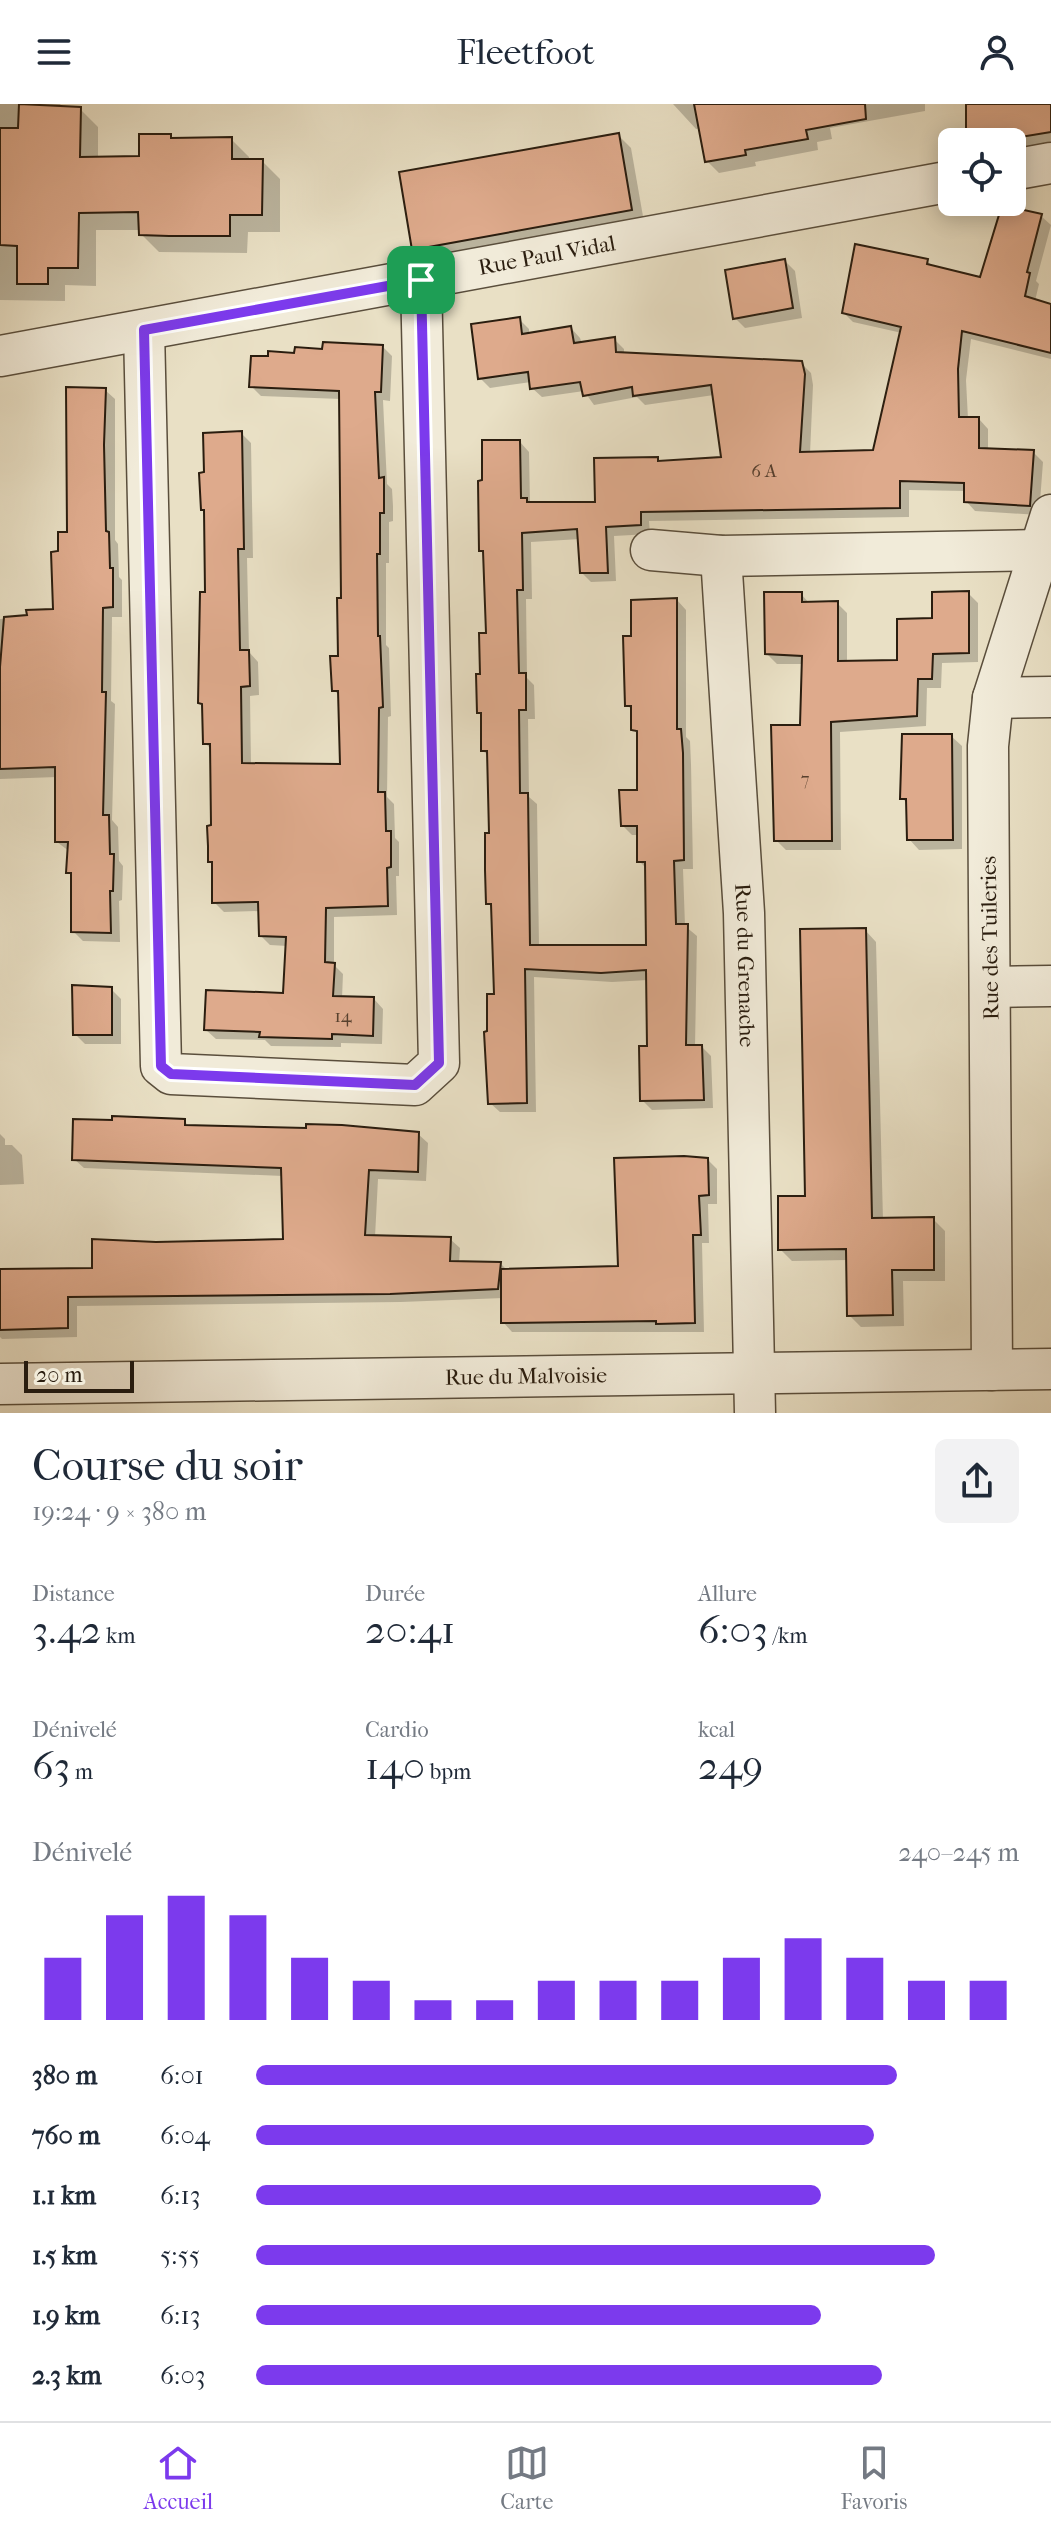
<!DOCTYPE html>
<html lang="fr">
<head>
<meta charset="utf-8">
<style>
  body { margin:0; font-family:"IM FELL French Canon",serif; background:#f2f2f3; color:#1f2937; height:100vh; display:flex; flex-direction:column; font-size:30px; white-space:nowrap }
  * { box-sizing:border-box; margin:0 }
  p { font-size:26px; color:#747a83 }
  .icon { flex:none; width:44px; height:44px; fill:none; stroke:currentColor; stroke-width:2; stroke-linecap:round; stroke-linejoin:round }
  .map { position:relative; height:1309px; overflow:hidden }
  .side { display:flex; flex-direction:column; background:#fff; flex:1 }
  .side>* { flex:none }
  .controls { position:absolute; left:938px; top:24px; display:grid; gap:16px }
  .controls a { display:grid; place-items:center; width:88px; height:88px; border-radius:12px; background:#fff; box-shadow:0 4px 20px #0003; font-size:40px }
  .scale { position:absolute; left:24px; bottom:20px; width:110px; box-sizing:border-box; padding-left:8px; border:4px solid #2a1d0f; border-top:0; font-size:22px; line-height:28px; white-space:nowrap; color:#2a1d0f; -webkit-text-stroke:6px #f1ebd9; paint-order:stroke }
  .pin { position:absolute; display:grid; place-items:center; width:68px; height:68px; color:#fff; margin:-34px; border-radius:16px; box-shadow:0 4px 12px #0006 }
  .round { display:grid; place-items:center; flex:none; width:84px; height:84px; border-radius:12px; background:#f2f2f3 }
  .summary { display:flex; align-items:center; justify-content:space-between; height:136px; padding:0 32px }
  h1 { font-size:44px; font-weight:600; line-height:60px }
  .stats { display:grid; grid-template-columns:repeat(3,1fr); gap:12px; height:136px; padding:8px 32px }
  .stats div { display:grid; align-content:center }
  .stats b { font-size:40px; font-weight:600 }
  .stats small { font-size:22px; font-weight:400 }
  .stats p { font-size:22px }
  .chart { height:224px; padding:16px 32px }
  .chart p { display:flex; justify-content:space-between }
  .chart svg { width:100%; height:144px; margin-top:8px; stroke:#7c3aed; stroke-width:6 }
  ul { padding:0 32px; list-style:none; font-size:26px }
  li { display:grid; grid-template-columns:128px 96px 1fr; align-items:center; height:60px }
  li i { height:20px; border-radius:10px; background:#7c3aed }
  header { display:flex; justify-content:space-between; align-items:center; height:104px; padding:0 32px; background:#fff; font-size:36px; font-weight:600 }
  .menu { display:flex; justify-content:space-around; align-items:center; height:112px; border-top:2px solid #e0e1e3; background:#fff; font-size:22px; color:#747a83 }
  .menu a { display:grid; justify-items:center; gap:4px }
  .menu .active { color:#7c3aed }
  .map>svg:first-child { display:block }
  .shadow { fill:#0003 }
  .building { fill:#deaa8c; stroke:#2a1d0f; stroke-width:2 }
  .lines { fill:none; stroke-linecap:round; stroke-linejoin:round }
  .minor-casing { stroke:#5a4e3c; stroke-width:43 }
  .minor { stroke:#f1ebd9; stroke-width:40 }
  .route-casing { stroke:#fff; stroke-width:16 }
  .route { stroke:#7c3aed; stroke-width:10 }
  .labels { text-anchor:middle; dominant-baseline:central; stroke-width:8; stroke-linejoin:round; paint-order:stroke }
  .number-label { font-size:18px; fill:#57402e }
  .street-label { font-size:22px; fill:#2a1d0f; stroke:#f1ebd9 }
</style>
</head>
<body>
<header><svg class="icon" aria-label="menu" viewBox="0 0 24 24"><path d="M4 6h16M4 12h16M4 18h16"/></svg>Fleetfoot<svg class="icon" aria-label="person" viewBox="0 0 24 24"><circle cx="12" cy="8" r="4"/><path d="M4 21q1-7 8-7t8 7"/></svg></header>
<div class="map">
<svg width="1051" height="1309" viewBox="0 0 1051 1309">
  <rect width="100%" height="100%" fill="#e9e0c5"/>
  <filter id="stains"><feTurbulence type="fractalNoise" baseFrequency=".0025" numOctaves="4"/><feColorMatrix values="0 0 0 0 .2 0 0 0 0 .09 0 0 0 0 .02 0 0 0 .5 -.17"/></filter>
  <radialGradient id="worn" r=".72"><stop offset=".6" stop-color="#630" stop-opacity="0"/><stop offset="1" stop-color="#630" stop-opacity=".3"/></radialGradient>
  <g class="shadow">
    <path d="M 0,0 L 60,0 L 65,5 L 80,5 L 98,23 L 98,54 L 141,54 L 170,32 L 173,36 L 231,35 L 249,53 L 249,57 L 262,57 L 280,75 L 280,128 L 248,128 L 247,149 L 159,148 L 141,130 L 141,126 L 96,126 L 96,182 L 65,181 L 65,197 L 0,196 Z"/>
    <path d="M 673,0 L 925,0 L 925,7 L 830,24 L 832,35 L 817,38 L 818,46 L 755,58 L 756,62 L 719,69 L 707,57 L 701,24 L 696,25 Z"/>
    <path d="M 968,0 L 1051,0 L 1051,39 L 1026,43 L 1019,36 L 977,38 L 968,29 Z"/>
    <path d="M 618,31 L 631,44 L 644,118 L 427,158 L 414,145 Z"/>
    <path d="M 1041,112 L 1051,121 L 1036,177 L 1039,180 L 1035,197 L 1051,202 L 1051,255 L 971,235 L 966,276 L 968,315 L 979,315 L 988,325 L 988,347 L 1033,348 L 1043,358 L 1039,411 L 975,407 L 966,397 L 966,387 L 909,386 L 909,413 L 649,417 L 650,430 L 614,432 L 616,477 L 591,478 L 581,468 L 580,435 L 531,438 L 532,495 L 526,495 L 527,574 L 534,581 L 535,615 L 528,615 L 529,693 L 537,700 L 539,843 L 648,843 L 647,765 L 639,757 L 639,731 L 632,731 L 623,722 L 639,688 L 639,631 L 633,625 L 633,607 L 627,601 L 633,533 L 677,496 L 686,506 L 686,633 L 690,637 L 691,660 L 693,765 L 683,765 L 685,822 L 697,832 L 695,943 L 702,943 L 711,952 L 713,1004 L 652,1006 L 642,996 L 649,944 L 648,876 L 612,878 L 534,873 L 536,1008 L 500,1008 L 490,999 L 489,929 L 496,892 L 493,804 L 488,799 L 491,731 L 490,653 L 483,647 L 483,612 L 479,608 L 488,531 L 485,450 L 481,447 L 520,338 L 529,348 L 530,400 L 597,400 L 657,355 L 662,359 L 724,354 L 714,291 L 645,301 L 637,293 L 594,301 L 584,287 L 542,293 L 532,284 L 531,278 L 490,284 L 480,274 L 519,215 L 529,225 L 529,231 L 571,224 L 580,234 L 582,240 L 614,235 L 624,245 L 624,250 L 801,259 L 811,269 L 813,281 L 810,350 L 874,348 L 902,229 L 853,218 L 844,209 L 927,157 L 934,163 L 982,176 Z"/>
    <path d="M 785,157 L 795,167 L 802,214 L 745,224 L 735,214 Z"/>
    <path d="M 382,242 L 392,252 L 390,297 L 383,296 L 387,380 L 392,385 L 393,402 L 393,417 L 389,418 L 389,459 L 386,459 L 386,541 L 389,544 L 391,612 L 388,613 L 387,693 L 394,700 L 395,734 L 399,738 L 399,772 L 396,772 L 397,811 L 334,813 L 334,861 L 343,870 L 342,894 L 374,895 L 383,905 L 382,940 L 341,939 L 341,943 L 271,942 L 265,936 L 216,935 L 206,926 L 285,891 L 287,842 L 270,841 L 261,832 L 260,807 L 224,808 L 214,798 L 214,760 L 210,757 L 213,723 L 212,646 L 205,639 L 204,602 L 200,598 L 207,490 L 206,409 L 203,405 L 206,370 L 241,329 L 251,339 L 253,454 L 247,454 L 249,548 L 258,558 L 259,591 L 250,592 L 251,661 L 342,662 L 340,593 L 334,586 L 340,554 L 343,496 L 341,295 L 261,292 L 251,282 L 295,251 Z"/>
    <path d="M 105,286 L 115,295 L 115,436 L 118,440 L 119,473 L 122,476 L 122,513 L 112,513 L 111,597 L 115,600 L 112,716 L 118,723 L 119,757 L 123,762 L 122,796 L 119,797 L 120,838 L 83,837 L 73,827 L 73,773 L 68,768 L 69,747 L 57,738 L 57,673 L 0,675 L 0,515 L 29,513 L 55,507 L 60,449 L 69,430 Z"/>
    <path d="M 968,489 L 978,499 L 978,558 L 942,559 L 941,584 L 927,584 L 926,622 L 840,628 L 841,746 L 786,746 L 776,736 L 802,623 L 804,560 L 777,560 L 767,550 L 801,490 L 810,500 L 837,499 L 847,509 L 847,559 L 899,558 L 934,516 Z"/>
    <path d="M 951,632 L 962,642 L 962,745 L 919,746 L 909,735 L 908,700 L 902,694 Z"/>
    <path d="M 865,826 L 876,838 L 883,1116 L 933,1115 L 945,1127 L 945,1177 L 903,1177 L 904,1222 L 861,1223 L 849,1211 L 848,1156 L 792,1157 L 780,1145 L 807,1094 Z"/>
    <path d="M 111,885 L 121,895 L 121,940 L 85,940 L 75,930 Z"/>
    <path d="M 184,1017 L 190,1023 L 418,1030 L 428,1039 L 426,1077 L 378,1075 L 375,1133 L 450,1135 L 460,1144 L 459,1159 L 501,1160 L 508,1167 L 620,1164 L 708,1056 L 717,1065 L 717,1100 L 708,1100 L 709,1139 L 702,1139 L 704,1228 L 512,1228 L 503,1218 L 503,1194 L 401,1198 L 77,1202 L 77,1233 L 2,1235 L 0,1233 L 0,1167 L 94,1166 L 156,1140 L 285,1137 L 283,1072 L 84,1064 L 74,1055 Z"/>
    <path d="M 0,1030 L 5,1035 L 5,1041 L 12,1041 L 22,1051 L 24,1080 L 0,1081 Z"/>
  </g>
  <g class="building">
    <path d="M 19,0 L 81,3 L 80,53 L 139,52 L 139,30 L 171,30 L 171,34 L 232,33 L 232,55 L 263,55 L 262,111 L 230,111 L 230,132 L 169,132 L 139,131 L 138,108 L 79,109 L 78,164 L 48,164 L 48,180 L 17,180 L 17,142 L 0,141 L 0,24 L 18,24 Z"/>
    <path d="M 694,0 L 865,0 L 866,15 L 806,26 L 808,35 L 745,46 L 746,51 L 705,58 Z"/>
    <path d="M 966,0 L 1051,0 L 1051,28 L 1014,34 L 1015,27 L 966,30 Z"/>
    <path d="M 619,29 L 632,106 L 412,146 L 399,68 Z"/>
    <path d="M 1002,101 L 1042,110 L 1027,168 L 1030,169 L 1025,192 L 1051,200 L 1051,249 L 962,227 L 958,265 L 959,313 L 979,313 L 979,344 L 1034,346 L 1030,402 L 964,398 L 964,379 L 900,377 L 900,404 L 641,408 L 641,421 L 606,423 L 608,469 L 580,469 L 577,425 L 522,429 L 523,486 L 517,486 L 519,569 L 526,569 L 526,606 L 519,606 L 520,689 L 528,689 L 530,841 L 646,841 L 645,758 L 637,758 L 637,722 L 621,722 L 619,686 L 637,686 L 637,627 L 631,626 L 631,602 L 625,602 L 623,532 L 631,532 L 631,496 L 677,494 L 677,625 L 681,625 L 683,649 L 684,756 L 674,757 L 676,820 L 688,820 L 686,941 L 702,941 L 704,996 L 640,997 L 639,942 L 647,942 L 646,866 L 601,869 L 525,865 L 527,999 L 488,1000 L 484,928 L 487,927 L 487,890 L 494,890 L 491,800 L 486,800 L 485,766 L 485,729 L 489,729 L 487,647 L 481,647 L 481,609 L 477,609 L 476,570 L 480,570 L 479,529 L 486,529 L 483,447 L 479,447 L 478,377 L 482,376 L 482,336 L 520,336 L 521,394 L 527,394 L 527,398 L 595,398 L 594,354 L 658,353 L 658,357 L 721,353 L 711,281 L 633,292 L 632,283 L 583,292 L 580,278 L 530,285 L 528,268 L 478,275 L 471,220 L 520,213 L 522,230 L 571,222 L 574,239 L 615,233 L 616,248 L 802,257 L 805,270 L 800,348 L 873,346 L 901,223 L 842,209 L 855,140 L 928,155 L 927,160 L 980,173 Z"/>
    <path d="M 785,155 L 793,204 L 733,215 L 725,166 Z"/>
    <path d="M 323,238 L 383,241 L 381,288 L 375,288 L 379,374 L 384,373 L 384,409 L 380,409 L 380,450 L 377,450 L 378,532 L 380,532 L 383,603 L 379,604 L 378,688 L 385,688 L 386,727 L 391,727 L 391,763 L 387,764 L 388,802 L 326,804 L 325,858 L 335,859 L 333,892 L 374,893 L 373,932 L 332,930 L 332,935 L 259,933 L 260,928 L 204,926 L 206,886 L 283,889 L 286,833 L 259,832 L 258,798 L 212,799 L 212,758 L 208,758 L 208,742 L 207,722 L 211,721 L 210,640 L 203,640 L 202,600 L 198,599 L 200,488 L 205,488 L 204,406 L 201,406 L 199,369 L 204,368 L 203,329 L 242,327 L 244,445 L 238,445 L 240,546 L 249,546 L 250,582 L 241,583 L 242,659 L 340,660 L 338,587 L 332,587 L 330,552 L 338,552 L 337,494 L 341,494 L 339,287 L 249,283 L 251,252 L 268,252 L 268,247 L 294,249 L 295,243 L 322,245 Z"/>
    <path d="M 66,283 L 106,284 L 104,341 L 106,427 L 109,428 L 110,464 L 113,464 L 113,503 L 103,504 L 102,588 L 106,588 L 103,711 L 109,711 L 110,750 L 114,750 L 113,787 L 110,787 L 111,829 L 71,828 L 71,769 L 66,769 L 68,738 L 55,738 L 55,663 L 0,665 L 0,563 L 4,513 L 27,511 L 26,506 L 53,505 L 51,448 L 58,447 L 58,428 L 67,428 Z"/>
    <path d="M 969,487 L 969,549 L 933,550 L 932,575 L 918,575 L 917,612 L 831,618 L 832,737 L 774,737 L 771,621 L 800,621 L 802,552 L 765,550 L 764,488 L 802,488 L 802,498 L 838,497 L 838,557 L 897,556 L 897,515 L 932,514 L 932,488 Z"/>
    <path d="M 902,630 L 952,630 L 953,736 L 907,736 L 906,695 L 900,695 Z"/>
    <path d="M 866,824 L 872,1114 L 934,1113 L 934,1166 L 892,1166 L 893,1211 L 847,1212 L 846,1145 L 778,1146 L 778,1092 L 805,1092 L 800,825 Z"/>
    <path d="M 72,881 L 112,883 L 112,931 L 73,931 Z"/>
    <path d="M 112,1012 L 185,1015 L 185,1021 L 306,1024 L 306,1020 L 342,1021 L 419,1028 L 418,1068 L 369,1066 L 365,1131 L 451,1133 L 450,1157 L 501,1158 L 498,1185 L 390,1190 L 68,1193 L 68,1224 L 0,1226 L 0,1165 L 92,1164 L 92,1135 L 156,1138 L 283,1135 L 281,1064 L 72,1056 L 73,1015 L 112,1016 Z"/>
    <path d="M 684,1052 L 708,1054 L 709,1091 L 699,1092 L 701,1131 L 693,1131 L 695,1219 L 656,1220 L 656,1217 L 501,1219 L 501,1165 L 618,1162 L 614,1054 Z"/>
  </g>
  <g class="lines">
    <g class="minor-casing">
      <g id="minor">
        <path d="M 1012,66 L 1051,59"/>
        <path d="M 144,226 L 161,962 L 171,970 L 415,981 L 439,959 L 421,176"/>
        <path id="s1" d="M 0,252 L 952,77"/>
        <path d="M 651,446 L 721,452 L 1040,446"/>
        <path id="s2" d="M 721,452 L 744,809 L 755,1309"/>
        <path d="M 993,594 L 1051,593"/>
        <path d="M 991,883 L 1051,882"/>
        <path d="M 992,1266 L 988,642 L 993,594 L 1051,411"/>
        <path id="s3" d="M 0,1280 L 1051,1265"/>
      </g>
    </g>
    <use href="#minor" class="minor"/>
  </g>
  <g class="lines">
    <g class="route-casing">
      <path id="route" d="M 421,176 L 439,959 L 415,981 L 171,970 L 161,962 L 144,226 Z"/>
    </g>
    <use href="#route" class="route"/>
  </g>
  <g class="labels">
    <g class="number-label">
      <text x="764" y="367">6 A</text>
      <text x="805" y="675">7</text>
      <text x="343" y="912">14</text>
    </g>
    <g class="street-label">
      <text stroke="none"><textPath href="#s1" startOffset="556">Rue Paul Vidal</textPath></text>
      <text transform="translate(990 834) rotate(-91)">Rue des Tuileries</text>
      <text stroke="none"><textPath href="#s2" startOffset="410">Rue du Grenache</textPath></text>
      <text stroke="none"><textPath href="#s3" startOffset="526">Rue du Malvoisie</textPath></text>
    </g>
  </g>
  <rect width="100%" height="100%" filter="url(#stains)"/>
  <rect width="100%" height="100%" fill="url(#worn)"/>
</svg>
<div class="controls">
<a><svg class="icon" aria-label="locate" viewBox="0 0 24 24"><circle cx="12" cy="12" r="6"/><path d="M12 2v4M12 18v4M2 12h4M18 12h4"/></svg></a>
</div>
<div class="scale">20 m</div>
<div class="pin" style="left:421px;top:176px;background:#1e9e55"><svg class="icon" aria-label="arrive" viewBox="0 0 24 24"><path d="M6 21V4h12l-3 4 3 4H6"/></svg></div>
</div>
<section class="side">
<div class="summary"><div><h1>Course du soir</h1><p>19:24 · 9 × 380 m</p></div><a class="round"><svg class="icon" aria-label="share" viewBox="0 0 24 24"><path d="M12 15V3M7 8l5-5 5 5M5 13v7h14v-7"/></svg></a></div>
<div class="stats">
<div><p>Distance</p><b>3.42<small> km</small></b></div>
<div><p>Durée</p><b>20:41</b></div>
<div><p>Allure</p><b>6:03<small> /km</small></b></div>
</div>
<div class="stats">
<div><p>Dénivelé</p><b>63<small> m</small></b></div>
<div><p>Cardio</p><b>140<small> bpm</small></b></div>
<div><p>kcal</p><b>249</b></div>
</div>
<div class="chart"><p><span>Dénivelé</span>240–245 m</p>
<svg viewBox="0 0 160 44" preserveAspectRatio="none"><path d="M5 44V25M15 44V12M25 44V6M35 44V12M45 44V25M55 44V32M65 44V38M75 44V38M85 44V32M95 44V32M105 44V32M115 44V25M125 44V19M135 44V25M145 44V32M155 44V32"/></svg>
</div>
<ul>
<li><b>380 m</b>6:01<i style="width:84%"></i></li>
<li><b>760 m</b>6:04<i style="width:81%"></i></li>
<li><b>1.1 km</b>6:13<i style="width:74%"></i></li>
<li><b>1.5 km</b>5:55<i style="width:89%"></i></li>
<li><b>1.9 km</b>6:13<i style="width:74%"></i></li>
<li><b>2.3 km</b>6:03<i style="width:82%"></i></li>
</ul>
</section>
<nav class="menu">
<a class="active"><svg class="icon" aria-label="home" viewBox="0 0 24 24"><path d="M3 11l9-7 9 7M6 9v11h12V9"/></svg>Accueil</a>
<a><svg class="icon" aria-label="map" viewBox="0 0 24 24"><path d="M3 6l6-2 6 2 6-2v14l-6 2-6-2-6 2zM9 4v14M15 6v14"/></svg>Carte</a>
<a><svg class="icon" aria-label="saved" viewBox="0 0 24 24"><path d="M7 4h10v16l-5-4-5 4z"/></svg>Favoris</a>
</nav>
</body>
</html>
